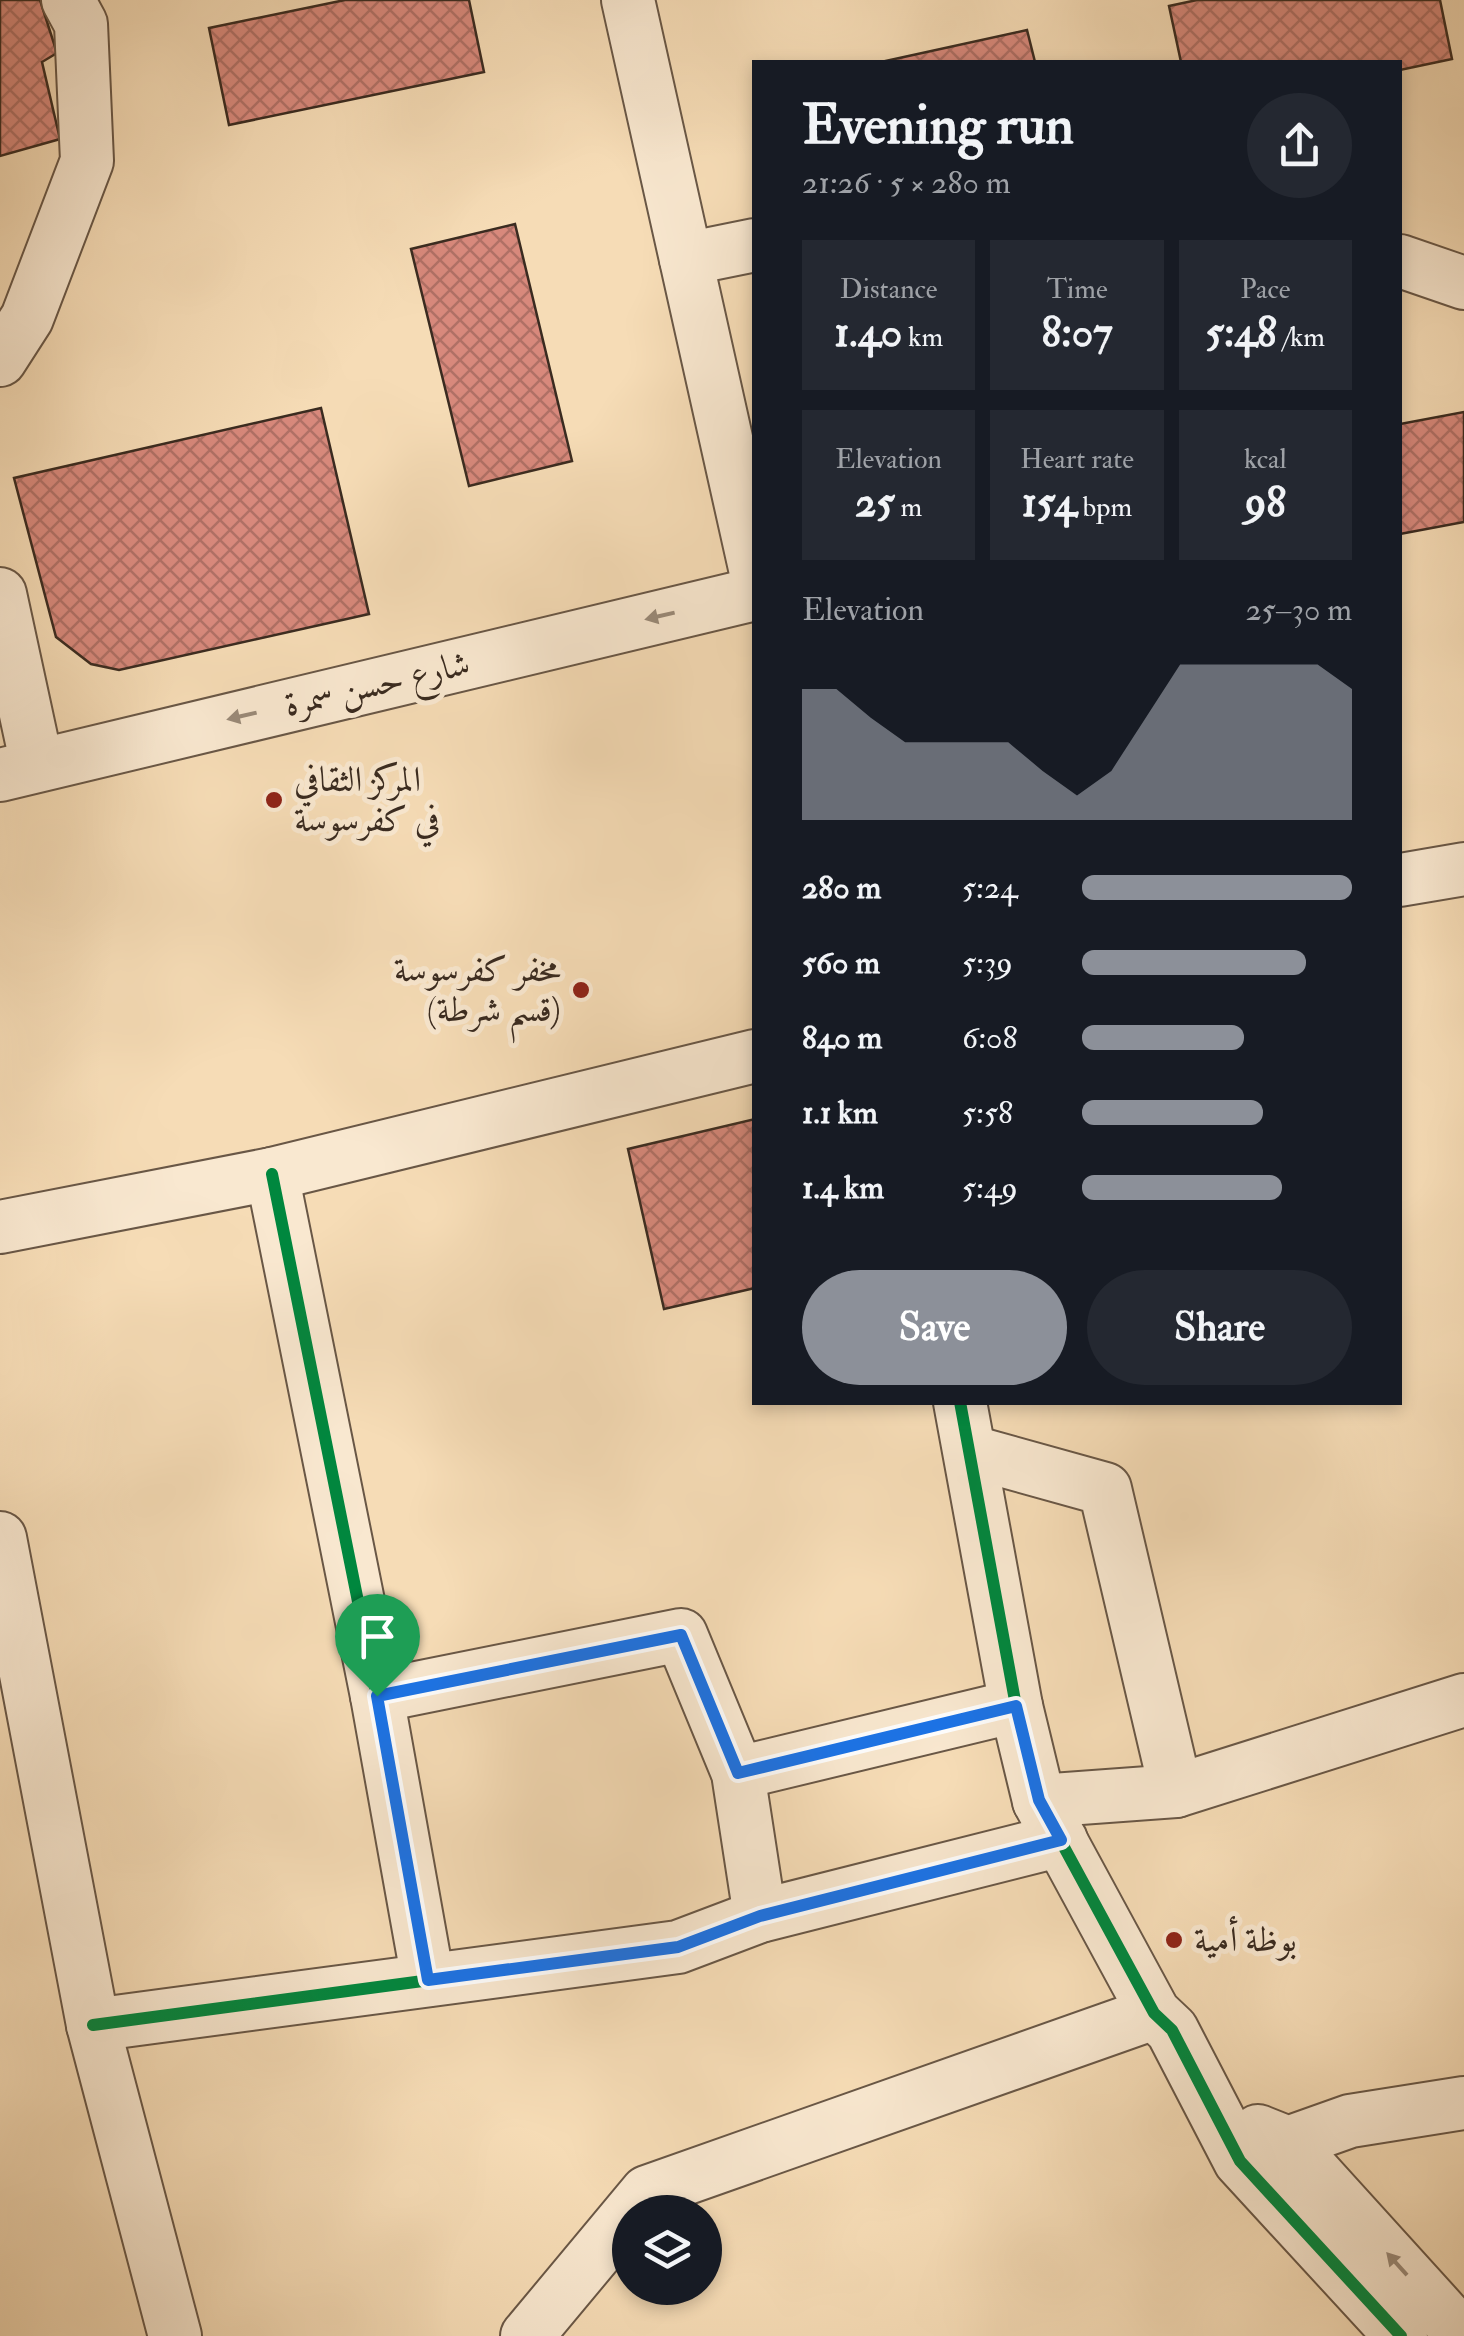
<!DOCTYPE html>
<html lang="en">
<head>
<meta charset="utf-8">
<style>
  body { margin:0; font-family:"IM FELL Double Pica",Amiri,serif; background:#242831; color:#f1f3f6; height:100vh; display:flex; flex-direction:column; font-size:38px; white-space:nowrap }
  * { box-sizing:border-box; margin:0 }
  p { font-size:32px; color:#9ea1a6 }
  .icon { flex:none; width:55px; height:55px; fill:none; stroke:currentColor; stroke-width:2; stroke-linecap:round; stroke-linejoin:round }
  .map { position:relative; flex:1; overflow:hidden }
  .panel { position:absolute; left:752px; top:60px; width:650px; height:1345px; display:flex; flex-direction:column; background:#171b24; border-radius:0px; box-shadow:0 5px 15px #0003 }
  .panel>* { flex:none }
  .fabs { position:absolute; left:612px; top:2195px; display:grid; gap:20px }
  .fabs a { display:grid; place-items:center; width:110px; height:110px; border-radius:50%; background:#171b24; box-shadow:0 5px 15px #0003; font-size:50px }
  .pin { position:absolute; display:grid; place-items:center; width:85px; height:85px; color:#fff; margin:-102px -42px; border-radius:50% 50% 50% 0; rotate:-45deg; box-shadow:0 0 10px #0007 }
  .pin .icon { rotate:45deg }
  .round { display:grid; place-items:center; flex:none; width:105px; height:105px; border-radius:52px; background:#242831 }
  .head { display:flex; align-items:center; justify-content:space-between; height:170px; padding:0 50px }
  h1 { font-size:55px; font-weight:800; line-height:75px }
  .stats { display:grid; grid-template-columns:repeat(3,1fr); gap:15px; height:170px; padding:10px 50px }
  .stats div { display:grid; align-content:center; border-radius:0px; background:#242831; text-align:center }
  .stats b { font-size:42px; font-weight:800 }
  .stats small { font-size:28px; font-weight:400 }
  .stats p { font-size:28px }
  .chart { height:280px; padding:20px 50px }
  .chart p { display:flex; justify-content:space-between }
  .chart svg { width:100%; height:180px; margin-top:10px; fill:#8c9099; opacity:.7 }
  .cta { display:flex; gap:20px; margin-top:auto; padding:20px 50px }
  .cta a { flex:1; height:115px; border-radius:60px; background:#8c9099; color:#fff; font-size:40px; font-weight:800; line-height:115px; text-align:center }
  .cta a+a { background:#242831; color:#f1f3f6 }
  ul { padding:0 50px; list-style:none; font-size:32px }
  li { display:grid; grid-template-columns:160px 120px 1fr; align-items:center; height:75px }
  li i { height:25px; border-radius:12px; background:#8c9099 }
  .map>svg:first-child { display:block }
  .building { fill:url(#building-cross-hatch); stroke:#3a2b20; stroke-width:2.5 }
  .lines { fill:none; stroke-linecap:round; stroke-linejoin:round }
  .minor-casing { stroke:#695746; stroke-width:56 }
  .minor { stroke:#f9e8d0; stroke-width:52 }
  .cycleway-casing { stroke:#f9e8d0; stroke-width:19 }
  .cycleway { stroke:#00873e; stroke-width:12 }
  .oneway { fill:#9a8a78 }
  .route-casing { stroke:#fff; stroke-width:20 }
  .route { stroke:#1a73e8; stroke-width:12 }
  .poi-dot { fill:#8f2418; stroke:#f9e8d0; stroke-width:4 }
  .labels { text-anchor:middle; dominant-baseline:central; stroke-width:10; stroke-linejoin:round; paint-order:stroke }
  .street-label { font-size:35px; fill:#3a2b20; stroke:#f9e8d0 }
  .poi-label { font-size:35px; fill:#3a2b20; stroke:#f9e8d0; text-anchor:start }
</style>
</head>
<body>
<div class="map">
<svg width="1464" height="2336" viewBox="0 0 1464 2336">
  <defs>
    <pattern id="building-cross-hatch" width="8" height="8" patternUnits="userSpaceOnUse" patternTransform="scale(2.5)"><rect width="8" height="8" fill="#d8897c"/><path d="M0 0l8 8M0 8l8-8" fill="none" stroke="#b07065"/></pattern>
  </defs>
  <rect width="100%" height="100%" fill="#f6dcb6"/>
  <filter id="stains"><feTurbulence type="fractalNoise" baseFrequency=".002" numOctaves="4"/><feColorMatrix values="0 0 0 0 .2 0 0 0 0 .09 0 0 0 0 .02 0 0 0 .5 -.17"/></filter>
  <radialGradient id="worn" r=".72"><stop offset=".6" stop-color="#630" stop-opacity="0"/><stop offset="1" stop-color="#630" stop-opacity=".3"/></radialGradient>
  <g class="building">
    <path d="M 0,0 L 40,0 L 57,53 L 42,62 L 60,139 L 0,156 Z"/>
    <path d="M 345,0 L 469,0 L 484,72 L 229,125 L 209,28 Z"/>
    <path d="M 1197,0 L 1440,0 L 1452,59 L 1400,70 L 1400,62 L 1181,62 L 1169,6 Z"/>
    <path d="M 1027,30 L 1035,62 L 881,62 Z"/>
    <path d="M 515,224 L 572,461 L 469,486 L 411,249 Z"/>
    <path d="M 321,408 L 369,614 L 119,670 L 91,664 L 56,637 L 14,478 Z"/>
    <path d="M 1464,412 L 1464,522 L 1400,534 L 1400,424 Z"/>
    <path d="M 755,1119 L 755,1288 L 664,1309 L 628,1149 Z"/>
  </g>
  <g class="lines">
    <g class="minor-casing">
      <g id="minor">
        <path d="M 628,0 L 755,568"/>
        <path d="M 686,259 L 755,245"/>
        <path d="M 1400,261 L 1464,283"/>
        <path d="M 0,360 L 27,318 L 87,161 L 81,24 L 68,0"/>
        <path d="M 0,594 L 37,765"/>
        <path d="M 0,775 L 755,594"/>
        <path d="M 1400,880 L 1464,869"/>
        <path d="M 272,1174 L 377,1696 L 428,1980"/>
        <path d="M 0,1227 L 272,1174 L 755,1056"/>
        <path d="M 960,1402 L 1016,1706 L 1039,1801 L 1154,2013 L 1172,2030 L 1240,2161 L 1401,2336"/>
        <path d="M 972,1452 L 1105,1489 L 1176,1791"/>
        <path d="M 0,1538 L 93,2025 L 175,2336"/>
        <path d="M 377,1696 L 681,1635 L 738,1773 L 760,1916"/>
        <path d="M 738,1773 L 1016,1706"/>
        <path d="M 1039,1801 L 1176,1791 L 1464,1700"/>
        <path d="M 93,2025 L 678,1947 L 760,1916 L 1061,1840"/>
        <path d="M 1258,2131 L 1288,2143 L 1350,2121 L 1464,2103"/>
        <path d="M 1288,2143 L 1463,2336"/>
        <path d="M 527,2336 L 647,2192 L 1154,2013"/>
      </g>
    </g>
    <use href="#minor" class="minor"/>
    <g class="cycleway-casing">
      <g id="cycleway">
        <path d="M 272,1174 L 377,1696 L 428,1980"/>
        <path d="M 960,1402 L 1016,1706 L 1039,1801 L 1154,2013 L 1172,2030 L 1240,2161 L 1401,2336"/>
        <path d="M 93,2025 L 678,1947 L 760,1916 L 1061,1840"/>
      </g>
    </g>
    <use href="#cycleway" class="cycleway"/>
  </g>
  <defs><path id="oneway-solid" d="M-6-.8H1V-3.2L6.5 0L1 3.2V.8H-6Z" transform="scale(2.5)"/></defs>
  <g class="oneway">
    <use href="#oneway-solid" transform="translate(660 616) rotate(167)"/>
    <use href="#oneway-solid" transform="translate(242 716) rotate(167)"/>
    <use href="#oneway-solid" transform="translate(1397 2264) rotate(-132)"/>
  </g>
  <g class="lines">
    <g class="route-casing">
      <path id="route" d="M 681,1635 L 738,1773 L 1016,1706 L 1039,1800 L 1061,1840 L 760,1916 L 678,1947 L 428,1980 L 377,1696 Z"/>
    </g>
    <use href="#route" class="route"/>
  </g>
  <g class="poi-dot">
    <circle cx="274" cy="800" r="10"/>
    <circle cx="581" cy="990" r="10"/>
    <circle cx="1174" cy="1940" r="10"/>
  </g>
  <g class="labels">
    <g class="street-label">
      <text transform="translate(377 684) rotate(-13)">شارع حسن سمرة</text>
    </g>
    <g class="poi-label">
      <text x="294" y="780">المركز الثقافي<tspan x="294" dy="40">في كفرسوسة</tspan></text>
      <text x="561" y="970" text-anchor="end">مخفر كفرسوسة<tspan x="561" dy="40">(قسم شرطة)</tspan></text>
      <text x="1194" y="1940">بوظة أمية</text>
    </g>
  </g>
  <rect width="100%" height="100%" filter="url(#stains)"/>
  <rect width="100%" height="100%" fill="url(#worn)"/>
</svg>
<div class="fabs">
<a><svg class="icon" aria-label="layers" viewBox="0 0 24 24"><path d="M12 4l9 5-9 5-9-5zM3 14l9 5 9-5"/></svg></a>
</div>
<div class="pin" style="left:377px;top:1696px;background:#1e9e55"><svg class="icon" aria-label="arrive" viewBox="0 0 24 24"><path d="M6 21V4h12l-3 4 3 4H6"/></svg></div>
<section class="panel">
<div class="head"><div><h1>Evening run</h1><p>21:26 · 5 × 280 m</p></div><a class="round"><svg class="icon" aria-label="share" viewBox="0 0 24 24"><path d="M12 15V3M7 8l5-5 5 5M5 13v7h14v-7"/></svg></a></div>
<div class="stats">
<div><p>Distance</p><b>1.40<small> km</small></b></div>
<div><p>Time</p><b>8:07</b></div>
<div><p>Pace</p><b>5:48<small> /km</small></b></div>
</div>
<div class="stats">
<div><p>Elevation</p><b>25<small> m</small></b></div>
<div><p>Heart rate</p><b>154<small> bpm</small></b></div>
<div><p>kcal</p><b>98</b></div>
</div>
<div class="chart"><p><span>Elevation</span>25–30 m</p>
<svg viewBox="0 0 160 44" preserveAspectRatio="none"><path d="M0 44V12L10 12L20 19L30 25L40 25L50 25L60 25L70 32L80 38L90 32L100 19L110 6L120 6L130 6L140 6L150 6L160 12V44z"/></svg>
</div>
<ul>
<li><b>280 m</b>5:24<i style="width:100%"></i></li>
<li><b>560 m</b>5:39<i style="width:83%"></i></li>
<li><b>840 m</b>6:08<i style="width:60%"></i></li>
<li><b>1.1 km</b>5:58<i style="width:67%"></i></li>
<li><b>1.4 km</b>5:49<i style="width:74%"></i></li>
</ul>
<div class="cta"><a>Save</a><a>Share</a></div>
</section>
</div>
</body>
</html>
